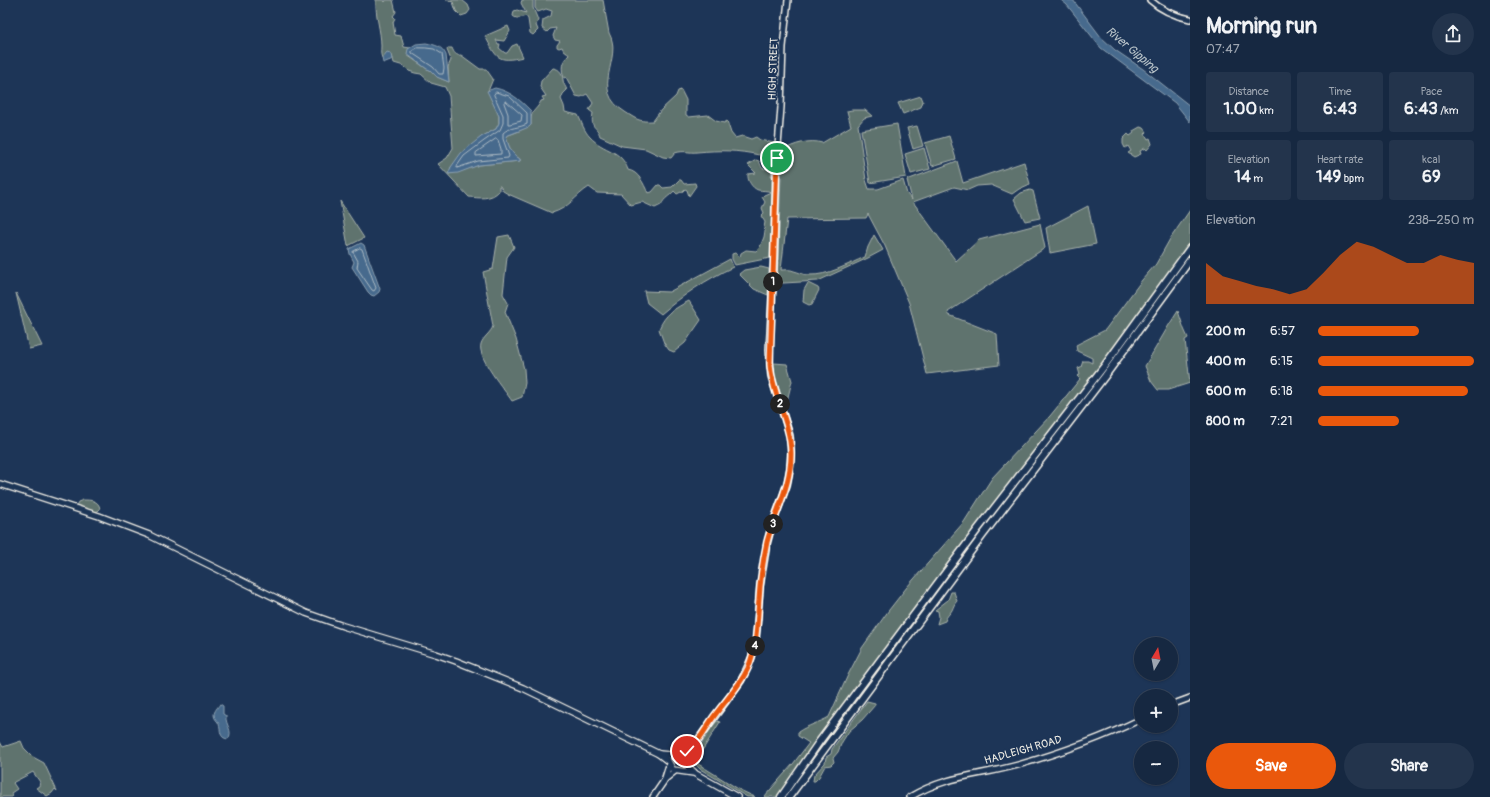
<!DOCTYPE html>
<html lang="en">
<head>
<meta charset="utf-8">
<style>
  body { margin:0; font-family:Pangolin,sans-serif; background:#23344c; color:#f1f3f6; height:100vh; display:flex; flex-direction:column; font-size:15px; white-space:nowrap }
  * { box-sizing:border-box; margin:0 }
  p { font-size:13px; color:#9ea6b1 }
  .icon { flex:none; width:22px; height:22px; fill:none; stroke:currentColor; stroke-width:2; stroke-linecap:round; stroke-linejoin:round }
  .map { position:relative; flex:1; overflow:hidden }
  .panel { display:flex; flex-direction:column; background:#162841; width:300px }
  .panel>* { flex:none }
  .needle { width:26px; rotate:10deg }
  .fabs { position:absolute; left:1134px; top:637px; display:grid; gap:8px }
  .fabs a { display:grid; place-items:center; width:44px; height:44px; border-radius:50%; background:#162841; box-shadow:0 1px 3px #0004,0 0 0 1px #35445a; font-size:20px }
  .pin { position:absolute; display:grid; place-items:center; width:34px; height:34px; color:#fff; margin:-17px; border:2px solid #fff; border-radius:50%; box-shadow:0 1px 4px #0007 }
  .km { position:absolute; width:20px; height:20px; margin:-10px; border-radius:50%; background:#222; color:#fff; font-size:11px; line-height:20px; text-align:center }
  .round { display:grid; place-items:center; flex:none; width:42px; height:42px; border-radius:21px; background:#23344c }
  .head { display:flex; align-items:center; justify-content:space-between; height:68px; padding:0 16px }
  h1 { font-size:22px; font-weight:700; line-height:30px }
  .stats { display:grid; grid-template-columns:repeat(3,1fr); gap:6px; height:68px; padding:4px 16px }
  .stats div { display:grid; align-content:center; border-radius:4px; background:#23344c; text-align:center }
  .stats b { font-size:17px; font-weight:700 }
  .stats small { font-size:11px; font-weight:400 }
  .stats p { font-size:11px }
  .chart { height:112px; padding:8px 16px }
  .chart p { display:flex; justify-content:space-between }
  .chart svg { width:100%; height:72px; margin-top:4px; fill:#ea580c; opacity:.7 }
  .primary-button { display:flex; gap:8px; margin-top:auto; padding:8px 16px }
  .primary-button a { flex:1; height:46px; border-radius:24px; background:#ea580c; color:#fff; font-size:16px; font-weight:700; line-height:46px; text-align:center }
  .primary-button a+a { background:#23344c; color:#f1f3f6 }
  ul { padding:0 16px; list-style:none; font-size:13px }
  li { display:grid; grid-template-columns:64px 48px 1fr; align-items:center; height:30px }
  li i { height:10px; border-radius:5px; background:#ea580c }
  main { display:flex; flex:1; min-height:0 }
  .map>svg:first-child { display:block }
  .green { fill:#5e736e; stroke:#a9b2ab }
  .water { fill:#466a8d; stroke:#8ca0b1 }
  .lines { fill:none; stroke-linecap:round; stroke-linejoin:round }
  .shore { stroke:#aebbc4; stroke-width:1 }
  .secondary-casing { stroke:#f4f1e8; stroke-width:8 }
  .primary-casing { stroke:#f4f1e8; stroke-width:8 }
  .highway-casing { stroke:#f4f1e8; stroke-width:9 }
  .secondary { stroke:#1d3557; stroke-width:5 }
  .primary { stroke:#1d3557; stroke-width:5.5 }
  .highway { stroke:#1d3557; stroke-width:6 }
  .route-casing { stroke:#fff; stroke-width:8 }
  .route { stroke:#ea580c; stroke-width:5 }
  .labels { text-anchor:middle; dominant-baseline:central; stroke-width:3.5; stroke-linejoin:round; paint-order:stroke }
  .street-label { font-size:11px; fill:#f4f1e8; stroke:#1d3557 }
  .water-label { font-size:12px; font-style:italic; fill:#b7c2c8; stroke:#1d3557 }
</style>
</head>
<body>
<main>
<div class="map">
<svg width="1190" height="797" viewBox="0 0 1190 797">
  <rect width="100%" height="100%" fill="#1d3557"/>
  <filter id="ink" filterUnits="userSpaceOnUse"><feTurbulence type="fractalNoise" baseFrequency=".025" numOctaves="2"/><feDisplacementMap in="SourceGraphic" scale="8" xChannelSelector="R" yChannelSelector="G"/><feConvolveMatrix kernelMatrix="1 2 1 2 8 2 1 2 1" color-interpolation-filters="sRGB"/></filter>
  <g filter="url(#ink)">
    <g class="green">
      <path d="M 376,0 L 384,0 L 385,2 L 386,0 L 393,0 L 396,12 L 393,16 L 395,18 L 393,22 L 395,35 L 401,36 L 404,47 L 410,48 L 407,55 L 427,69 L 430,70 L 437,77 L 449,82 L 448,67 L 451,60 L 447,50 L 448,48 L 452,48 C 454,53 456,56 461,55 L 480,69 L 486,69 L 493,79 L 488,91 L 499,116 L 499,123 L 496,129 L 481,137 L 451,167 L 449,174 L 479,165 L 520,161 L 520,159 C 511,154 508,145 506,136 L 517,132 L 531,125 C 530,109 536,112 541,101 L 544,100 L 542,97 L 546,96 L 540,87 L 541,81 L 553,68 C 561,69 562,74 563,80 C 563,84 566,87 567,90 L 563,94 L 561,99 L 564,106 L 565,112 L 578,115 C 582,123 584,131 590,137 C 604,152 621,149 628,170 C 639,172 643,183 648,193 L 652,192 L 658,185 L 660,185 L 663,188 L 672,187 L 679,180 L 681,180 L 684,184 L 695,183 L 696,186 L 689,196 L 687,190 L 685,189 L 683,191 L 677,194 L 674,191 C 669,197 665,197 661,205 L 655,208 L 642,202 L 631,205 L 621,194 L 597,193 L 589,187 C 575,196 569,208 552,213 L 508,194 L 503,191 L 500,186 L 499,186 L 499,191 C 491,200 479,198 469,197 L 438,164 L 447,158 L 453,148 L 449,96 L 445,87 L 431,83 L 421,74 L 415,73 L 409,71 L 404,66 L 394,63 L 392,55 L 384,56 L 382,58 C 380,53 381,51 381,46 C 381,30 375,16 376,0 Z"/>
      <path d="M 446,0 L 462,0 L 468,5 L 470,10 L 467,14 L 461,16 L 456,11 L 453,2 Z"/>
      <path d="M 522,0 L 533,0 L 533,8 L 538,20 L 536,25 L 538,30 L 533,35 L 530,33 L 528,19 L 526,16 C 522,17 517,20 513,16 L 514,11 L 517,10 L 526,13 L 521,3 Z"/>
      <path d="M 535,0 L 603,0 L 609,33 C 624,59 588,89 625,112 C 636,119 639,122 653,121 L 661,110 L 676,96 L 678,91 L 681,90 L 686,100 L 686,115 L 689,117 L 708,115 L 716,121 L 724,123 L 727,121 L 731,133 L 735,138 L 742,136 L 751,139 L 756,137 L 760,140 L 774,143 L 775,145 L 771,149 L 764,149 L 761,151 L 759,155 C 737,150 720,150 697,152 C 689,153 684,150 675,153 L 671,158 L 663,157 L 646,149 L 622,146 L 600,136 C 597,125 590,130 593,113 L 589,110 L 593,103 L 587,94 L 581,97 L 576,96 L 566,77 L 564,78 C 561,68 561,62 569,55 L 566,51 L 564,51 L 562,47 L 559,48 L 557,47 L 557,45 L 560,41 L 555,40 L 553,36 L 556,28 L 550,29 L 547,32 L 542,28 L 543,20 L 551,16 L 552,11 L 546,9 L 538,12 L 535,8 Z"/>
      <path d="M 508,26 L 510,31 L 504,41 L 496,40 L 498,44 L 500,44 L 499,48 L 505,53 L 507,53 L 512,46 L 517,44 L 523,57 C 497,63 497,58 485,36 Z"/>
      <path d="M 921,96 L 923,101 L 921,107 L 903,114 L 898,103 Z"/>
      <path d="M 852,110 L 865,110 L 872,116 L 864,118 L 858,125 L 866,180 L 869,189 L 878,189 L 903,180 L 907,194 L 912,200 L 907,180 L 957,161 L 963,183 L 1024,162 L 1030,184 L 1019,189 L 1012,194 L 991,185 L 977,186 L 968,190 L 954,187 L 913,202 L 956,261 L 979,240 L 1040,224 L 1045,248 L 948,312 L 949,315 L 997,334 L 999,365 L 927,374 L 909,303 L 885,246 L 868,214 L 866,218 L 787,219 L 781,270 C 786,270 790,269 794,271 C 799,272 803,275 809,275 C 828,276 848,264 865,257 L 868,247 L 874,235 L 883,250 L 868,258 L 818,281 L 784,283 L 780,283 L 777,280 L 782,151 C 793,144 810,139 822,143 L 851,126 L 847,111 Z"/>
      <path d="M 897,124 L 906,177 L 870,183 L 861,130 Z"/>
      <path d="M 917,126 L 923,146 L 913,149 L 907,128 Z"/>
      <path d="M 1140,127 L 1144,128 L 1147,132 L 1145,134 L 1148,139 L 1150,138 L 1152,144 L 1147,150 L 1145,148 L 1140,151 L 1141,154 L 1134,157 L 1128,153 L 1131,151 L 1128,146 L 1125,148 L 1123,144 L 1123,139 L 1128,134 L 1130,136 L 1134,133 L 1133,131 Z"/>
      <path d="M 949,136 L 956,159 L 932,166 L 925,143 Z"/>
      <path d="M 924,148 L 930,169 L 911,174 L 905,154 Z"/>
      <path d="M 756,160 L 759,161 L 762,168 L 765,169 L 769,166 L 772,169 L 771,176 L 774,174 L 772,256 L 770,258 L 735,265 L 732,259 L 732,254 L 735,253 L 740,257 L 741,253 L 746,250 L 756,251 L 760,247 L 764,237 L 765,231 L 764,228 L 765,222 L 761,216 L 764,213 L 762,208 L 765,202 L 762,197 L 764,195 L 771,192 C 767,190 763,191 758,190 C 752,188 747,180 748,174 L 756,173 L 748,165 Z"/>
      <path d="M 1030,190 L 1033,191 L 1040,218 L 1025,221 L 1014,199 L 1021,193 Z"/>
      <path d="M 340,201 L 364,238 L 348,246 Z"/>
      <path d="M 1088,206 L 1096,244 L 1050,253 L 1046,228 Z"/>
      <path d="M 1190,210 L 1190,242 L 1171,270 L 1117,345 L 778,797 L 764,797 L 793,764 L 809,743 L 798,736 L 798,732 C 808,725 819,723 829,717 L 848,675 L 862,648 L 889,610 L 907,587 L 964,522 L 992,478 L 1050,416 L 1080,379 L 1077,376 L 1080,375 L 1078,368 L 1081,367 L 1083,361 L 1088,361 L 1092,363 L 1092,358 L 1077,351 L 1076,345 L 1105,330 L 1142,280 L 1156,264 L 1170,239 Z"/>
      <path d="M 509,235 L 514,247 L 507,257 L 503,294 L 508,303 L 505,312 L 516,339 L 524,369 L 525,383 L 522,397 L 512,401 C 504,389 477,358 481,344 C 483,337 491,333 493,326 L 483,272 L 493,269 L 498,237 Z"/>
      <path d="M 730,259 L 733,267 C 707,279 683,295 661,314 L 647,303 L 644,291 L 669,292 Z"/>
      <path d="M 761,267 L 769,269 L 768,295 L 754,289 L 739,274 L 744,270 Z"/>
      <path d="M 808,283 L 818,288 L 819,290 L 812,304 L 809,305 L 803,302 L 804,290 Z"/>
      <path d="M 16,293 L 42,346 L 29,349 Z"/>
      <path d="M 689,301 L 701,320 L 685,343 L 674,352 L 669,350 L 664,343 L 659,329 C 665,314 675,308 689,301 Z"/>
      <path d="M 1178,311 L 1184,329 L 1188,338 L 1185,340 L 1190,383 L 1168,390 L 1158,390 L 1151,381 L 1145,366 L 1169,325 Z"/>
      <path d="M 774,363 L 787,364 L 792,381 L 786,405 L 783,406 L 775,382 Z"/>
      <path d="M 83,500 C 90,500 99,500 100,509 L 98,511 L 94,512 L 76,506 L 78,502 Z"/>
      <path d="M 951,592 L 954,592 L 957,601 C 954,604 954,606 952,610 C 950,614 946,616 945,621 L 937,624 L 939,617 L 938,611 L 935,610 L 948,600 Z"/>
      <path d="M 867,701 L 875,703 L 875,705 L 862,720 L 849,731 L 842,742 L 838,752 L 833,758 L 834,762 L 831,765 L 825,766 L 819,777 L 815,781 L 813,781 L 814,775 L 825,763 L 826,757 L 831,754 L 832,749 Z"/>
      <path d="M 717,721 L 720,722 L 695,762 L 740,790 L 755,797 L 747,797 L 700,769 L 693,762 L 693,757 L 712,727 Z"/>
      <path d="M 21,741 L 24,748 L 33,757 L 44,763 L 57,791 L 55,789 L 52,793 L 47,796 L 36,788 L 39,786 L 40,782 L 33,772 L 14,782 L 13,783 L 17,789 L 11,793 L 12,797 L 0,797 L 0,742 L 3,747 Z"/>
    </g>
    <g class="water">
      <path d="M 1061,0 L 1073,0 L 1101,37 L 1115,50 L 1143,69 L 1190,106 L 1190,122 L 1175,103 L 1101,48 L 1067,5 Z"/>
      <path d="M 426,43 C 435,45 442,46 446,55 L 449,82 L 437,77 L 430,70 L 427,69 L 407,54 L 408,49 L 416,44 Z"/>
      <path d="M 387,52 L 390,53 L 393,59 L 383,63 L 382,58 Z"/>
      <path d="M 495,88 C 510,91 520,100 531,111 L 531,125 L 529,127 L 506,136 C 508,145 511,154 520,159 L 520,161 L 479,165 L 458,173 L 448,174 L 451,167 L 461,153 L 481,137 L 496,129 L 499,123 L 499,116 L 487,91 Z"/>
      <path d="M 361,243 L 364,245 L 380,289 L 379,292 L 374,296 L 371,295 L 368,292 L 352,267 L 354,262 L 350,254 L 349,249 Z"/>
      <path d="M 220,704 L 223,706 L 223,714 L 226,716 C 225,725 234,731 228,739 C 219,738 221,731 219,724 C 218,721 214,719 214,715 C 214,711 218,707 220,704 Z"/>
    </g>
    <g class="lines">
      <g class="shore">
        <path d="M 426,48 L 434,49 L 442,54 L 444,68 L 443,74 L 439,74 L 433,67 L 412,53 L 412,51 L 417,48 Z"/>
        <path d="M 496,92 L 509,96 L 527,113 L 527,124 C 520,128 509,127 503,133 L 503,139 L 509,156 L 508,158 L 478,161 L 457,168 L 457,166 L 464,156 L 484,141 L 500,130 L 503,123 L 503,115 L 494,95 Z"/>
        <path d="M 506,101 L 522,115 L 521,121 L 510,124 L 508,124 L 508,114 L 504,103 Z"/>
        <path d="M 496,139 L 498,140 L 501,149 L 501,154 L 476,156 L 476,153 Z"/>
        <path d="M 360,248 L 362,249 L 376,288 L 374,291 L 372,290 L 357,268 L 358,261 L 353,252 Z"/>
      </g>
      <g class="secondary-casing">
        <g id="secondary">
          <path d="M 1150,0 C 1162,11 1175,16 1190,19"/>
          <path d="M 1171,705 L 1190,698"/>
          <path d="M 685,761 L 692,748 L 741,681 L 752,657 L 756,639 L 760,586 L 767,544 L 771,528 L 787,485 L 790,468 L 791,453 L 790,436 L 771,376 L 769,350 L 774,263 L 776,172 L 781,107 L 783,47 L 788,0"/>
          <path d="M 664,780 L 675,771"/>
          <path d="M 653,797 L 664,781 L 669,765"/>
          <path d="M 910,797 C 947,775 979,776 1018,765 C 1060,753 1102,738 1141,719"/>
        </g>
      </g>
      <g class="primary-casing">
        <g id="primary">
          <path d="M 0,484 L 99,516 L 149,535 L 306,613 L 343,626 L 436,654 L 456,661 L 523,688 L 659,754 L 668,761 L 673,770 L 694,773 L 737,797"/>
          <path d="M 659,754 L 681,756 L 683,758 L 687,766 L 694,772"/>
        </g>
      </g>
      <g class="highway-casing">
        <g id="highway">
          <path d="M 781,797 L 819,742 L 978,529 L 1105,365 L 1190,248"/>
          <path d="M 789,797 L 983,535 L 1105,376 L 1190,260"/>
        </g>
      </g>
      <use href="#secondary" class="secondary"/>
      <use href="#primary" class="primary"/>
      <use href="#highway" class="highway"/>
    </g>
  </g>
  <g class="lines" filter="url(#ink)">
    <g class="route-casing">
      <path id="route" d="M 687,751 C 699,743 706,727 715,715 C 726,700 740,686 748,668 C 757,646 757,623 759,600 C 760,581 763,561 767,542 C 775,512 792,484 791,452 C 790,421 772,394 770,364 L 777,158"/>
    </g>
    <use href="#route" class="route"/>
  </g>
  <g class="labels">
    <g class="street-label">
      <text transform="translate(773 69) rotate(-88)">HIGH STREET</text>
      <text transform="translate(1023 750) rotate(-16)">HADLEIGH ROAD</text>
    </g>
    <g class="water-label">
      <text transform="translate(1132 50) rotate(40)">River Gipping</text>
    </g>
  </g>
</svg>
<div class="fabs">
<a><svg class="needle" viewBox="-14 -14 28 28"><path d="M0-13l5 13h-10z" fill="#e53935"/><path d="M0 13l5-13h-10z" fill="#9ea6b1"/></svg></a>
<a>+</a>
<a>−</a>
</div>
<div class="pin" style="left:777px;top:158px;background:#1e9e55"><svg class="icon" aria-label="arrive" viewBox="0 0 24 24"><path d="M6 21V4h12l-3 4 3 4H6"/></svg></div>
<div class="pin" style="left:687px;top:751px;background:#d93025"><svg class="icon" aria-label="check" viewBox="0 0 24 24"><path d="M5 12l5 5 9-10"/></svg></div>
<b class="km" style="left:773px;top:282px">1</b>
<b class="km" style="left:780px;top:404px">2</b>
<b class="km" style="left:773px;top:524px">3</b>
<b class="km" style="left:755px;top:646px">4</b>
</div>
<section class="panel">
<div class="head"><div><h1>Morning run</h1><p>07:47</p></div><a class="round"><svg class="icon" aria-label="share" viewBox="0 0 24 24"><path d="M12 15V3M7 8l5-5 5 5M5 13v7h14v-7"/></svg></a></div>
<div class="stats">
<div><p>Distance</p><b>1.00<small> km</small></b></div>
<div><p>Time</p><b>6:43</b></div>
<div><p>Pace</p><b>6:43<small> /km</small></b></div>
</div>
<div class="stats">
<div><p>Elevation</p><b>14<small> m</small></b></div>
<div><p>Heart rate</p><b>149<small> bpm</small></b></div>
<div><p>kcal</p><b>69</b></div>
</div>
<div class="chart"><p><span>Elevation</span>238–250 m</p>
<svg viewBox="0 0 160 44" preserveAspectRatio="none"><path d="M0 44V19L10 27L20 30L30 33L40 35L50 38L60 35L70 25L80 14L90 6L100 9L110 14L120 19L130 19L140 14L150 17L160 19V44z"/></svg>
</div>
<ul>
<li><b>200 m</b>6:57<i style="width:65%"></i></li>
<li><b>400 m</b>6:15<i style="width:100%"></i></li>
<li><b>600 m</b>6:18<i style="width:96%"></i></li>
<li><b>800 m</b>7:21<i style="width:52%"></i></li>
</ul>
<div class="primary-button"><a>Save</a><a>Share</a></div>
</section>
</main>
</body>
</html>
